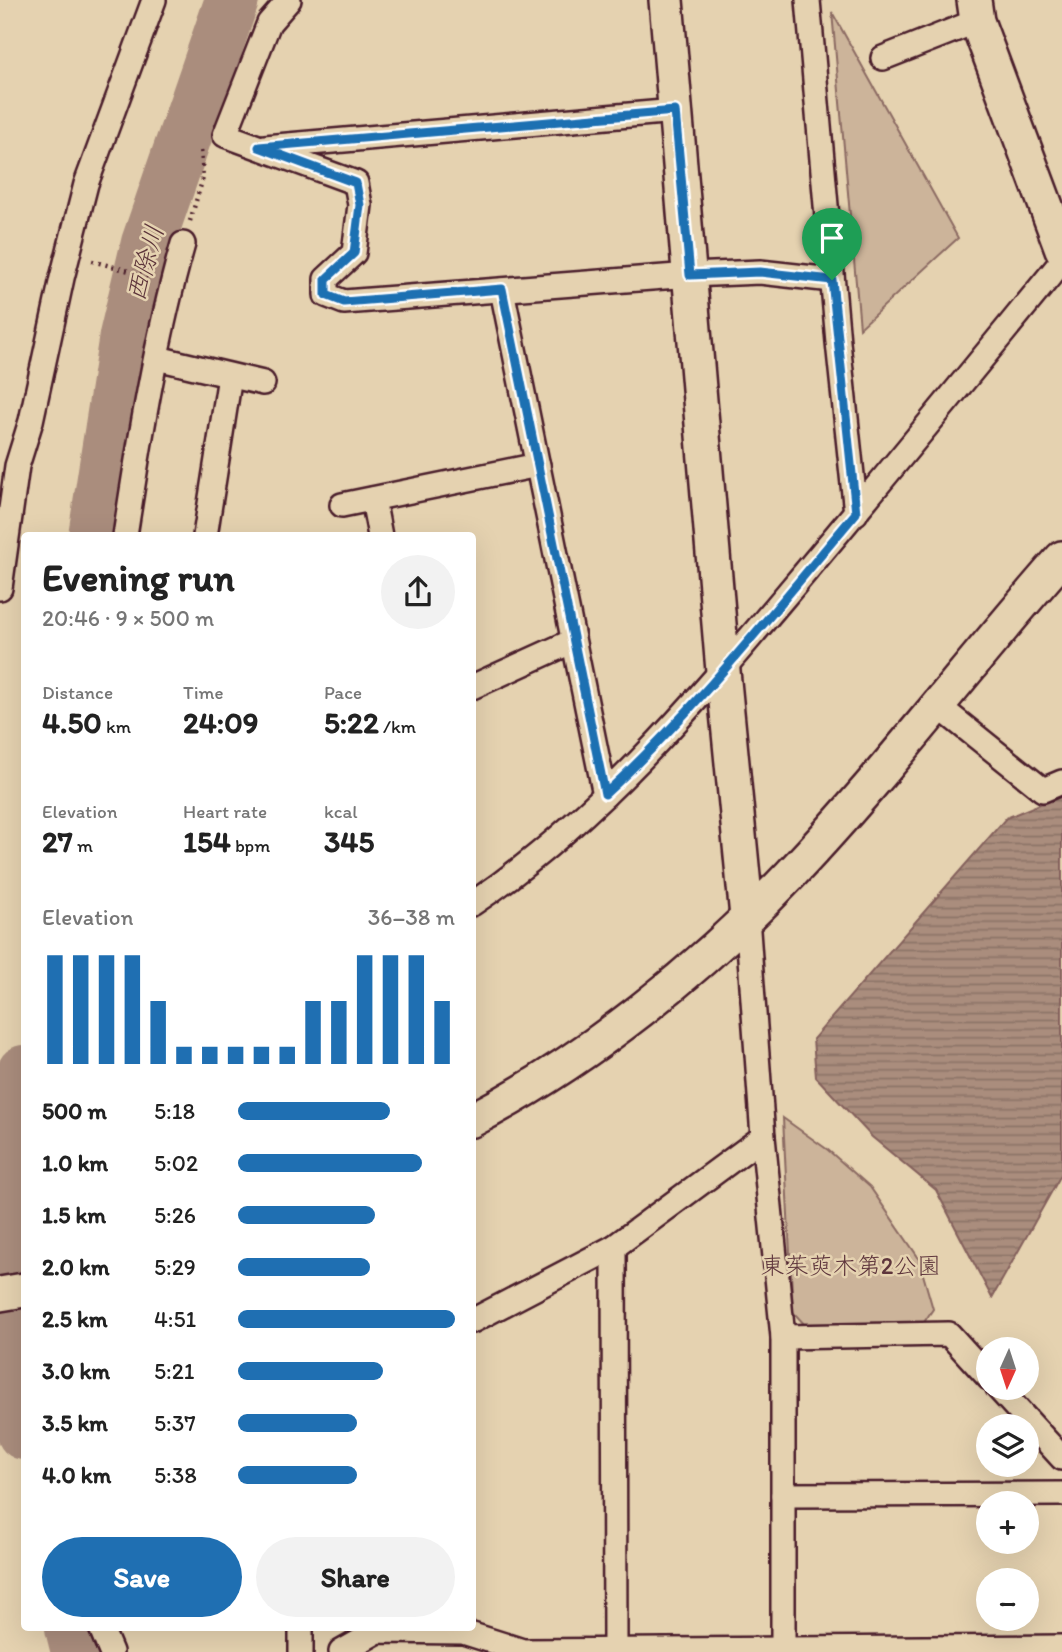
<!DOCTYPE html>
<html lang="en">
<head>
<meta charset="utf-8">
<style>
  body { margin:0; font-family:Itim,"Klee One",sans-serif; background:#f2f2f2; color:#222; height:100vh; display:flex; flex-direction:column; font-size:26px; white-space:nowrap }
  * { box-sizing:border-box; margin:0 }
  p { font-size:23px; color:#767676 }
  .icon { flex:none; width:38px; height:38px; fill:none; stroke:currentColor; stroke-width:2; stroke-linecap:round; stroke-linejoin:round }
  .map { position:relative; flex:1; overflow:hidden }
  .drawer { position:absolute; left:21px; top:532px; width:455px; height:1099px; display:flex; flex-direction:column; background:#fff; border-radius:7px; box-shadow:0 7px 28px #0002 }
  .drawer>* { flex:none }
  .needle { width:46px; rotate:183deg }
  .controls { position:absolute; left:976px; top:1337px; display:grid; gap:14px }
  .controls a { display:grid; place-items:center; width:63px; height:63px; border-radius:50%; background:#fff; box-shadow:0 7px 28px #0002; font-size:35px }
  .pin { position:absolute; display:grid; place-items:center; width:60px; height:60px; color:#fff; margin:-72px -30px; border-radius:50% 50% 50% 0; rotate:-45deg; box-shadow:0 0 7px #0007 }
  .pin .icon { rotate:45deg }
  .round { display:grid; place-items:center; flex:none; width:74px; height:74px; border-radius:37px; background:#f2f2f2 }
  .summary { display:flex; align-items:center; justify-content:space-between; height:119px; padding:0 21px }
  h1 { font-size:38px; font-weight:800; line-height:52px }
  .stats { display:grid; grid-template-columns:repeat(3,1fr); gap:10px; height:119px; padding:7px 21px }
  .stats div { display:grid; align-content:center }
  .stats b { font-size:30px; font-weight:800 }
  .stats small { font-size:19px; font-weight:400 }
  .stats p { font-size:19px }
  .chart { height:196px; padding:14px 21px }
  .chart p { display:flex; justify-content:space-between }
  .chart svg { width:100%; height:126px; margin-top:7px; stroke:#1f6fb2; stroke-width:6 }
  .cta { display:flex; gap:14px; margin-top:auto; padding:14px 21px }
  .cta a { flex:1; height:80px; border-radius:42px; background:#1f6fb2; color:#fff; font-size:28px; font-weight:800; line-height:80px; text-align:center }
  .cta a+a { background:#f2f2f2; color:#222 }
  ul { padding:0 21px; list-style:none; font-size:23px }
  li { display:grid; grid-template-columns:112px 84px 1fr; align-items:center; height:52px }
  li i { height:18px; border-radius:9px; background:#1f6fb2 }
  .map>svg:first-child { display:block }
  .park { fill:#ccb49a; stroke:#8b6a62; stroke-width:2 }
  .water { fill:url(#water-rules); stroke:#84615c; stroke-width:2 }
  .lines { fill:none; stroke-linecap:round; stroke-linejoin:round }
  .river { stroke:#aa8d7d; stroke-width:54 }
  .street-casing { stroke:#4a1f2b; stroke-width:28 }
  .secondary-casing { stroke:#4a1f2b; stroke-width:38 }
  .path { stroke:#4a1f2b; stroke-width:4.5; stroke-dasharray:2 5; stroke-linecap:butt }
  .street { stroke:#e5d2b0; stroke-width:23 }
  .secondary { stroke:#e5d2b0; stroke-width:33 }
  .route-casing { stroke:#fff; stroke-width:14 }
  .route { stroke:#1f6fb2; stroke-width:9 }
  .labels { text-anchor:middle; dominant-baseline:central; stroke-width:5; stroke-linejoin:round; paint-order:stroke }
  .park-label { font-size:24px; fill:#5e353c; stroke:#e5d2b0 }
  .water-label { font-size:26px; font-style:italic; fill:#5d353b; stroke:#e5d2b0 }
</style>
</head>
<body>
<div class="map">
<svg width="1062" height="1652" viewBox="0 0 1062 1652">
  <defs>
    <pattern id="water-rules" width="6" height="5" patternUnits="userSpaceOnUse" patternTransform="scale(1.75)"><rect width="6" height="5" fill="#aa8d7d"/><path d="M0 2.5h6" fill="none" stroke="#8c7367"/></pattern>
  </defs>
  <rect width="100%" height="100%" fill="#e5d2b0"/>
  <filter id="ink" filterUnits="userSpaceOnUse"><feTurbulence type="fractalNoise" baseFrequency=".0143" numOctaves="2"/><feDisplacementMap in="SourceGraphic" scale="14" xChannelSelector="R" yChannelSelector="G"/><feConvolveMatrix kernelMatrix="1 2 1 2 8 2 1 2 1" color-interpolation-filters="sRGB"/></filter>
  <g filter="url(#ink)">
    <g class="park">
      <path d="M 832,12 L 958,238 L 860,328 Z"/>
      <path d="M 783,1118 L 828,1150 L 870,1187 L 918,1257 L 933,1309 L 922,1325 L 806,1326 L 793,1312 Z"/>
    </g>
    <path class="water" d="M 1062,795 L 1062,1173 L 992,1298 L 936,1190 L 872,1137 L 816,1077 L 813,1039 L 1006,818 Z"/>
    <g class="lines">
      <g class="river">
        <path d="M 95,536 L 126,336 L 148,243 L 232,0"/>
        <path d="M 24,1072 L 9,1248 L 15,1323 L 16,1394 L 24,1433"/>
        <path d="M 72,1628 L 78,1652"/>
      </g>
      <g class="street-casing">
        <g id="street">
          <path d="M 289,0 L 269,23 L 225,135 L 356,183 L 360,205 L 354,253 L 326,279 L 326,295 L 344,302 L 690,275 L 760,272 L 832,280"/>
          <path d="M 808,0 L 838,342 L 856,513"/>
          <path d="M 883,58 L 977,21"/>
          <path d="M 265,147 L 675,111"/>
          <path d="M 502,290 L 605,795"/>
          <path d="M 157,358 L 263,383"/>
          <path d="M 373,499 L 380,536"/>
          <path d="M 342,505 L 538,465"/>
          <path d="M 125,536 C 140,438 156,339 183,244"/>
          <path d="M 205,536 L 230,376"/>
          <path d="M 0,588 L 17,466 L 31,421 L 62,278 L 86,184 L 154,0"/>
          <path d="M 472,687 L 573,641"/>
          <path d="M 937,705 L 1043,790 L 1062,782"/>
          <path d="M 472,904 C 598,819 695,703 792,588 C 883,480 972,371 1062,261"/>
          <path d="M 747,917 L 763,1137 L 783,1337 L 783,1652"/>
          <path d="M 614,1247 L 615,1650"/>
          <path d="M 472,1321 L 614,1247 L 763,1137"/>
          <path d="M 783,1337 L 949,1334 L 989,1378"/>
          <path d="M 998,1388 L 1062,1458"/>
          <path d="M 783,1495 L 1062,1494"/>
          <path d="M 101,1628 L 111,1652"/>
          <path d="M 301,1628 L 301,1652"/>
          <path d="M 341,1652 L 378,1631 L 463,1632 L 523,1651 L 1062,1647"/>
        </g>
      </g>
      <g class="secondary-casing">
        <g id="secondary">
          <path d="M 666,0 L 723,671 L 747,917"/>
          <path d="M 974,0 L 977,21 L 1062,249"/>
          <path d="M 472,1120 C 586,1061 702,968 790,875 C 886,774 970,662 1062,558"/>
          <path d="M 0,1294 L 24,1290"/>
        </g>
      </g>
      <g class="path">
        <path d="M 190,221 L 203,178 L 201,148"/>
        <path d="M 92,261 L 148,276"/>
      </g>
      <use href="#street" class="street"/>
      <use href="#secondary" class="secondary"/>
    </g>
  </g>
  <g class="lines" filter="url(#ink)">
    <g class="route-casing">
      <path id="route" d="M 675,111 L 690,275 L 760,272 L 832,280 L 856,513 C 775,609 697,709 605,794 L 502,289 L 344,302 L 326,295 L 326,279 L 354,253 L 360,205 L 356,183 L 259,147 Z"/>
    </g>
    <use href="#route" class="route"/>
  </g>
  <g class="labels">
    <g class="park-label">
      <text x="851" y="1265">東茱萸木第2公園</text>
    </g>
    <g class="water-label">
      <text transform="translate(145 263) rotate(-75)">西除川</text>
    </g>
  </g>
</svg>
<div class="controls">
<a><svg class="needle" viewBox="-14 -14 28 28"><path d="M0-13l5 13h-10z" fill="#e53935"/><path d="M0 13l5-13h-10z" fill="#767676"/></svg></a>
<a><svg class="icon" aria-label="layers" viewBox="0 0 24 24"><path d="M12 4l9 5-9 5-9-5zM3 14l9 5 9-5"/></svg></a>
<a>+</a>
<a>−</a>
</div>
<div class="pin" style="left:832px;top:280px;background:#1e9e55"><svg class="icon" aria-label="arrive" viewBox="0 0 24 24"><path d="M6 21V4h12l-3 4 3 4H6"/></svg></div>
<section class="drawer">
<div class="summary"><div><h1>Evening run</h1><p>20:46 · 9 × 500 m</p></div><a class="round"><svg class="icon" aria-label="share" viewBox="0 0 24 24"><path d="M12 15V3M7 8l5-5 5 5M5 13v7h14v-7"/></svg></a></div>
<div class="stats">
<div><p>Distance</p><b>4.50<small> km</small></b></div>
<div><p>Time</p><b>24:09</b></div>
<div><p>Pace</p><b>5:22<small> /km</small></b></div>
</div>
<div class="stats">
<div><p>Elevation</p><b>27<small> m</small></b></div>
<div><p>Heart rate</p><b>154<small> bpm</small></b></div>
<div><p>kcal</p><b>345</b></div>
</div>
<div class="chart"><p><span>Elevation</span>36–38 m</p>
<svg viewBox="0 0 160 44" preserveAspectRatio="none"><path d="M5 44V6M15 44V6M25 44V6M35 44V6M45 44V22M55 44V38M65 44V38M75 44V38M85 44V38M95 44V38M105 44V22M115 44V22M125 44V6M135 44V6M145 44V6M155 44V22"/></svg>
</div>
<ul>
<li><b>500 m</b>5:18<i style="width:70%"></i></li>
<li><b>1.0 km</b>5:02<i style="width:85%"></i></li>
<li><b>1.5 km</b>5:26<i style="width:63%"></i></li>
<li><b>2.0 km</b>5:29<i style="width:61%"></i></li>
<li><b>2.5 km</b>4:51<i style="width:100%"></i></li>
<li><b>3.0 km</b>5:21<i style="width:67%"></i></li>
<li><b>3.5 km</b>5:37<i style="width:55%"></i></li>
<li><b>4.0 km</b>5:38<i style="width:55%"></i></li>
</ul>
<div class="cta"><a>Save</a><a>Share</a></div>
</section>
</div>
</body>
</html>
